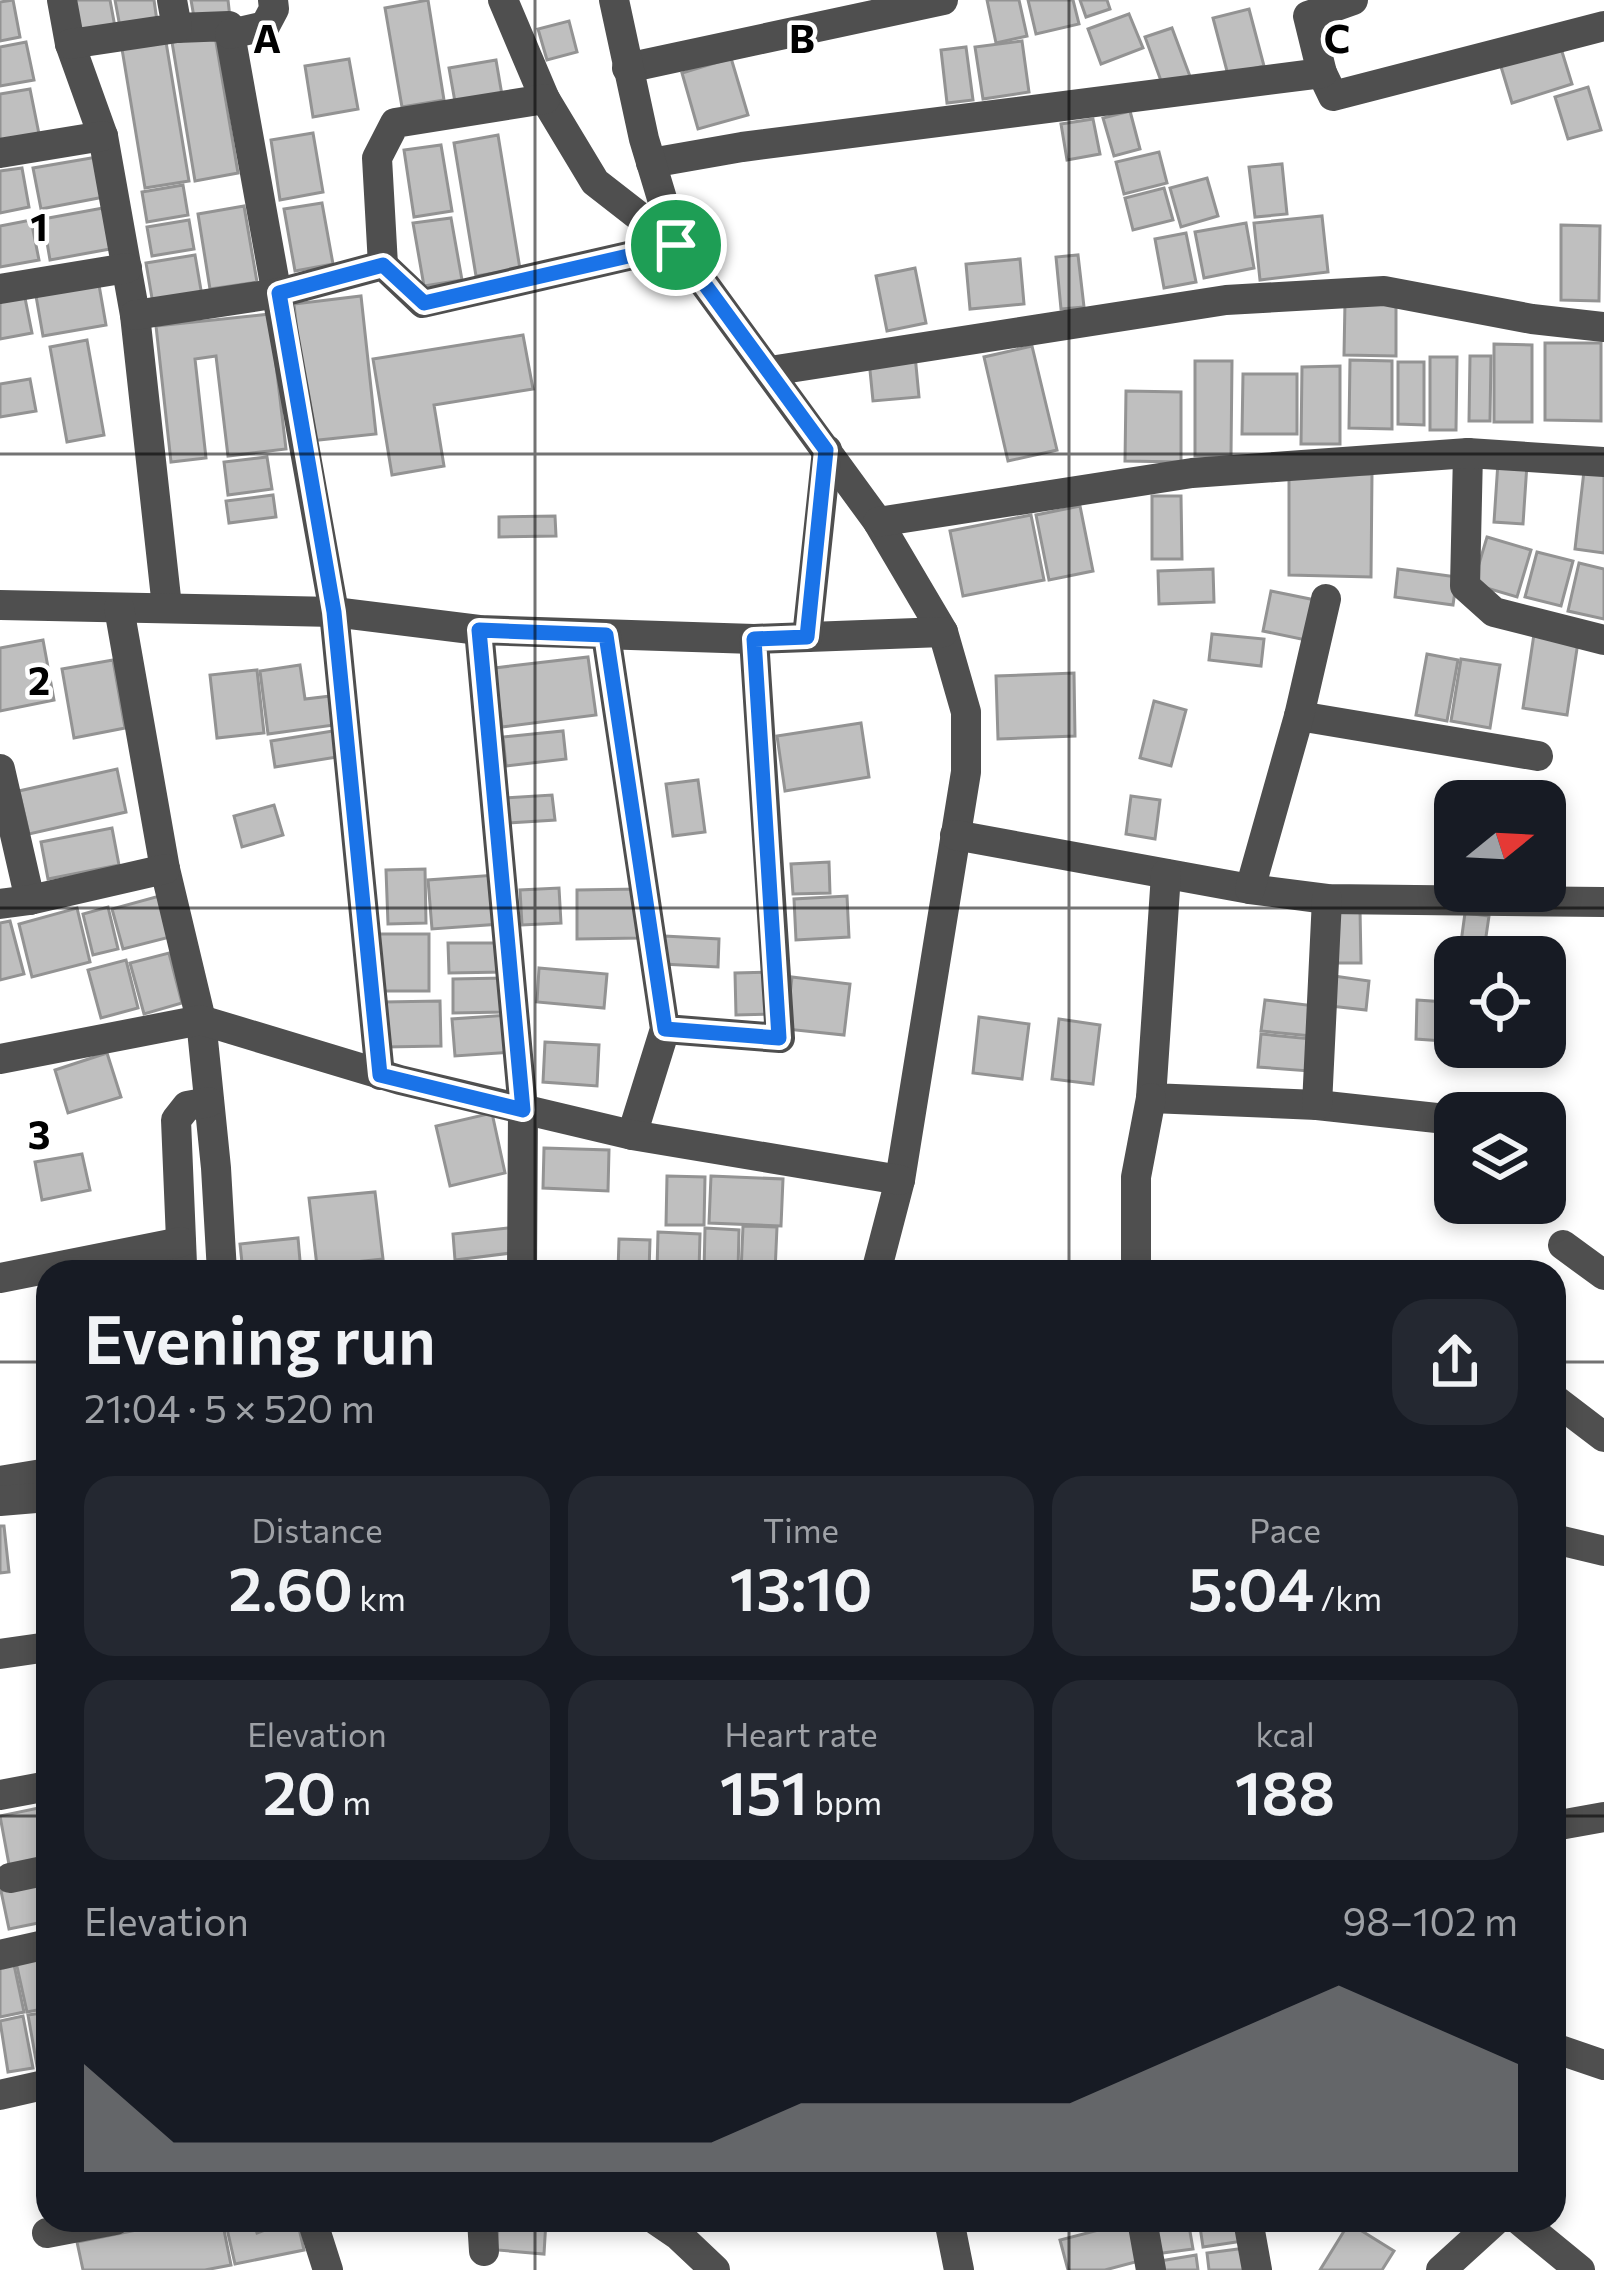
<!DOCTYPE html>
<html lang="en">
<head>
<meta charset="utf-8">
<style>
  body { margin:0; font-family:Commissioner,sans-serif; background:#242831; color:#f1f3f6; height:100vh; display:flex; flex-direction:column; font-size:45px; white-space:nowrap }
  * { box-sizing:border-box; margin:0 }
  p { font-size:39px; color:#9ea1a6 }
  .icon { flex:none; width:66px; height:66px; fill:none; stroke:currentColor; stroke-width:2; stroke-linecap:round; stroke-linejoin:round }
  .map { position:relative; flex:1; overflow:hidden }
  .details { position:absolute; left:36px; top:1260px; width:1530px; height:972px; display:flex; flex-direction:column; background:#171b24; border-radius:36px; box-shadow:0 6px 18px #0003 }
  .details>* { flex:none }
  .needle { width:78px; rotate:72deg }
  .controls { position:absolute; left:1434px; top:780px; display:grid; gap:24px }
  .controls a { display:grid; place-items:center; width:132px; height:132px; border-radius:24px; background:#171b24; box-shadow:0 6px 18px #0003; font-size:60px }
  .pin { position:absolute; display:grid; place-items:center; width:102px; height:102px; color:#fff; margin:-51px; border:6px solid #fff; border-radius:50%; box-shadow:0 3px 12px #0007 }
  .round { display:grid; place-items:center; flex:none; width:126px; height:126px; border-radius:36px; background:#242831 }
  .headline { display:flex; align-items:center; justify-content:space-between; height:204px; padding:0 48px }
  h1 { font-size:66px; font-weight:600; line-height:90px }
  .metrics { display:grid; grid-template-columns:repeat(3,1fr); gap:18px; height:204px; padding:12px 48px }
  .metrics div { display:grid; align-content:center; border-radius:30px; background:#242831; text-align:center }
  .metrics b { font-size:60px; font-weight:600 }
  .metrics small { font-size:33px; font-weight:400 }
  .metrics p { font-size:33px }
  .chart { height:336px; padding:24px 48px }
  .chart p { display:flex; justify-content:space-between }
  .chart svg { width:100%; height:216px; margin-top:12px; fill:#858687; opacity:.7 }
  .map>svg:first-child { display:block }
  .building { fill:#bfbfbf; stroke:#939393; stroke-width:3 }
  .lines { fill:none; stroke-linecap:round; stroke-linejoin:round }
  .minor { stroke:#4f4f4f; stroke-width:30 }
  .route-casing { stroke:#fff; stroke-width:24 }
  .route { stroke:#1a73e8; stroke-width:15 }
  .grid { fill:none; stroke:#000; stroke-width:3; stroke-opacity:0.55 }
  .grid-label { font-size:39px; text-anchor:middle; font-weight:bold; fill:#000; stroke:#fff; stroke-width:9; stroke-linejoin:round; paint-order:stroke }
</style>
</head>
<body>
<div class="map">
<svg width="1604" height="2270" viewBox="0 0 1604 2270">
  <rect width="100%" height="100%" fill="#fff"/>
  <g class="building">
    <path d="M 13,0 L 20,37 L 0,41 L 0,2 Z"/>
    <path d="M 74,0 L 110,0 L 115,27 L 80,33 Z"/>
    <path d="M 115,0 L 154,0 L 157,21 L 120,27 Z"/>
    <path d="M 191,0 L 228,0 L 230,18 L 195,23 Z"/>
    <path d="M 428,0 L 444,100 L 402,107 L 385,8 Z"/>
    <path d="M 987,0 L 1019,0 L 1027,36 L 996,43 Z"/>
    <path d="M 1028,0 L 1073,0 L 1079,24 L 1036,34 Z"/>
    <path d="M 1080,0 L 1107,0 L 1110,9 L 1086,17 Z"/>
    <path d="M 1249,9 L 1264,66 L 1228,75 L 1213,18 Z"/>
    <path d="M 1129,14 L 1143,48 L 1101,64 L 1088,29 Z"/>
    <path d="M 569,21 L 577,52 L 547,60 L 538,29 Z"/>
    <path d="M 1172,28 L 1191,79 L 1164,89 L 1145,37 Z"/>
    <path d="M 215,36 L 238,173 L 195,181 L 172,42 Z"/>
    <path d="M 1022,41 L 1029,92 L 983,99 L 975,47 Z"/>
    <path d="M 26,42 L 34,80 L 0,86 L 0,47 Z"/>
    <path d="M 166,42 L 189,181 L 145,188 L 122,49 Z"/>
    <path d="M 1559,42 L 1572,84 L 1512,103 L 1499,60 Z"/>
    <path d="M 966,47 L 973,100 L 947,103 L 941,50 Z"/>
    <path d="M 731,58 L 748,115 L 698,129 L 682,73 Z"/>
    <path d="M 349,59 L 358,109 L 313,117 L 305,66 Z"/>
    <path d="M 496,60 L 502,95 L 455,102 L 449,68 Z"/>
    <path d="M 1588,87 L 1601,130 L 1568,139 L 1555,97 Z"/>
    <path d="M 30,89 L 39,134 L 0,141 L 0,94 Z"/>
    <path d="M 1130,111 L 1140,149 L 1114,156 L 1103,118 Z"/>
    <path d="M 1093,119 L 1100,154 L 1067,160 L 1061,124 Z"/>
    <path d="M 313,133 L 323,192 L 280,200 L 271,140 Z"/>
    <path d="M 498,135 L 520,269 L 476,276 L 454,143 Z"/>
    <path d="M 441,145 L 452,211 L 414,217 L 404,150 Z"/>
    <path d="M 1159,152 L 1167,183 L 1124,194 L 1116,162 Z"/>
    <path d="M 97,157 L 104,197 L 41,209 L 33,168 Z"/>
    <path d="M 1282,164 L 1287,214 L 1255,217 L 1249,167 Z"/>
    <path d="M 22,168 L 29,207 L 0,213 L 0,171 Z"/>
    <path d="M 1207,178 L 1218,216 L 1181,227 L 1170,188 Z"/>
    <path d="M 183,185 L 188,215 L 147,222 L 142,192 Z"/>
    <path d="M 1164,188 L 1173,220 L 1133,230 L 1125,198 Z"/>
    <path d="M 322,203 L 333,264 L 295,271 L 284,209 Z"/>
    <path d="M 244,206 L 257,282 L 210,289 L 198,214 Z"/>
    <path d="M 103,208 L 110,249 L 50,260 L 43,219 Z"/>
    <path d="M 1322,216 L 1328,272 L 1260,280 L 1254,223 Z"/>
    <path d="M 451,218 L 462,280 L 424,286 L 413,223 Z"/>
    <path d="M 31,220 L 39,260 L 0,267 L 0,226 Z"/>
    <path d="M 189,220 L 194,249 L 152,256 L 147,227 Z"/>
    <path d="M 1246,223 L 1254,268 L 1204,278 L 1195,232 Z"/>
    <path d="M 1561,225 L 1600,226 L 1599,301 L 1561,300 Z"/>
    <path d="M 1186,233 L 1196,282 L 1164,288 L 1155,239 Z"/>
    <path d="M 195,255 L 202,296 L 153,304 L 146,263 Z"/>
    <path d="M 1078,255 L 1084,307 L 1061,309 L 1056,257 Z"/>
    <path d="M 1020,259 L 1024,304 L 970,309 L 966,264 Z"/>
    <path d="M 915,268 L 926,323 L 887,331 L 876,276 Z"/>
    <path d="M 99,285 L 106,325 L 43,336 L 36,296 Z"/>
    <path d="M 24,293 L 32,333 L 0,339 L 0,297 Z"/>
    <path d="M 361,296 L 376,434 L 309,441 L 294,304 Z"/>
    <path d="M 1345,302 L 1396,303 L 1396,356 L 1344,355 Z"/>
    <path d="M 270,314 L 286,449 L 228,456 L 216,356 L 195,359 L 206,458 L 171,462 L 156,326 Z"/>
    <path d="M 523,335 L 533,389 L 434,405 L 444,466 L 392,475 L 373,359 Z"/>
    <path d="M 87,340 L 104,435 L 67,442 L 50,347 Z"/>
    <path d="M 1545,343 L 1601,343 L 1601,421 L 1545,420 Z"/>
    <path d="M 1494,344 L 1532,345 L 1532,422 L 1494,422 Z"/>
    <path d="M 1032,346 L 1057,450 L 1008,461 L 984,357 Z"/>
    <path d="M 915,355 L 919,397 L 873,401 L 869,360 Z"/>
    <path d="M 1470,356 L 1491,356 L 1490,421 L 1469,421 Z"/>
    <path d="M 1430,357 L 1457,357 L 1456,430 L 1430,430 Z"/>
    <path d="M 1350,360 L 1392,361 L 1392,429 L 1349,428 Z"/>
    <path d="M 1195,361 L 1232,361 L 1231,456 L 1195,456 Z"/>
    <path d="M 1398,362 L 1424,362 L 1424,425 L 1398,424 Z"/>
    <path d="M 1340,366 L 1340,444 L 1301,444 L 1302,367 Z"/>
    <path d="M 1243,374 L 1297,374 L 1297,434 L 1242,434 Z"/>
    <path d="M 30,379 L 36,411 L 0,417 L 0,384 Z"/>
    <path d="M 1126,391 L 1181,392 L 1181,462 L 1125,461 Z"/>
    <path d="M 267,457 L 272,489 L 228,495 L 224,462 Z"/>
    <path d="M 1498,462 L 1527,464 L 1523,524 L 1494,522 Z"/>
    <path d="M 1584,471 L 1604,473 L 1604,553 L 1575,549 Z"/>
    <path d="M 1289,473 L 1372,474 L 1371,577 L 1289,575 Z"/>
    <path d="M 273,495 L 276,517 L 229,523 L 226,501 Z"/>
    <path d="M 1152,496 L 1181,496 L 1182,559 L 1152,559 Z"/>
    <path d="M 1080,506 L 1093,571 L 1049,580 L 1036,515 Z"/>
    <path d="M 1031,515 L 1044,580 L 963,596 L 950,531 Z"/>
    <path d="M 555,516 L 556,536 L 499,537 L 499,517 Z"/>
    <path d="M 1487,537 L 1531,550 L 1517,597 L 1473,584 Z"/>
    <path d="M 1537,552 L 1573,561 L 1561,606 L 1525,597 Z"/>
    <path d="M 1579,563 L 1604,569 L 1604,619 L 1568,611 Z"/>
    <path d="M 1213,569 L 1214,602 L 1159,604 L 1158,571 Z"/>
    <path d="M 1398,569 L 1457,577 L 1453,605 L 1395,597 Z"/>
    <path d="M 1271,591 L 1315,600 L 1306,640 L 1263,631 Z"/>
    <path d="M 1212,634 L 1264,639 L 1261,666 L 1209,660 Z"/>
    <path d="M 1534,634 L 1578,642 L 1567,715 L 1523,708 Z"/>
    <path d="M 43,640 L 54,700 L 0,711 L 0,648 Z"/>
    <path d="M 1427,654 L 1458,660 L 1447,721 L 1416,715 Z"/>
    <path d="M 588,657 L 596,715 L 502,727 L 494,668 Z"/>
    <path d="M 1461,659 L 1500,665 L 1490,728 L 1451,721 Z"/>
    <path d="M 113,660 L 125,728 L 74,738 L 62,669 Z"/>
    <path d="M 300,665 L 305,699 L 331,696 L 334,725 L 268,734 L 260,671 Z"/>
    <path d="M 257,670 L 264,733 L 217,738 L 210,675 Z"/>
    <path d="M 1074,673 L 1075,736 L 998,739 L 996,676 Z"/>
    <path d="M 1154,701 L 1186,710 L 1171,766 L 1140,758 Z"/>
    <path d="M 861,723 L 869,777 L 785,791 L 777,736 Z"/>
    <path d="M 339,730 L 343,756 L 275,767 L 271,741 Z"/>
    <path d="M 563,731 L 566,759 L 506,766 L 503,737 Z"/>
    <path d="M 117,769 L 126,812 L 29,834 L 19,791 Z"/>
    <path d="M 698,780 L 705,832 L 673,836 L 666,784 Z"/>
    <path d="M 552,795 L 555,820 L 508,823 L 506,798 Z"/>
    <path d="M 1131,796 L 1160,800 L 1155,839 L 1126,834 Z"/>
    <path d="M 274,805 L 283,835 L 242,847 L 234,816 Z"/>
    <path d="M 112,828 L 119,865 L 48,879 L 41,842 Z"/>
    <path d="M 829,862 L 830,893 L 793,894 L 791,864 Z"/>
    <path d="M 425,869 L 426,923 L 388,924 L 386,870 Z"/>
    <path d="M 496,875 L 500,924 L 432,929 L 428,880 Z"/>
    <path d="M 559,888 L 561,923 L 522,925 L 520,890 Z"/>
    <path d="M 640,889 L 641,938 L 577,939 L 577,890 Z"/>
    <path d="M 163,895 L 174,936 L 123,949 L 112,909 Z"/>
    <path d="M 847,896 L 849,937 L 796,940 L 794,899 Z"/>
    <path d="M 108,907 L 118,949 L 93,955 L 83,914 Z"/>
    <path d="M 77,908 L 90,962 L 32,977 L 19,924 Z"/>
    <path d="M 1360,909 L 1361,963 L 1335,963 L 1333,910 Z"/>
    <path d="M 1465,913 L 1489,916 L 1483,957 L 1459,957 Z"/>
    <path d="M 10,921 L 24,974 L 0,980 L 0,923 Z"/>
    <rect x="375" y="934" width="54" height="57"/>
    <path d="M 664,936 L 719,939 L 718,967 L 663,964 Z"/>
    <path d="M 448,943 L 504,943 L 504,972 L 449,973 Z"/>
    <path d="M 169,953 L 182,1003 L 144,1014 L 130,963 Z"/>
    <path d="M 126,960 L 138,1008 L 101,1018 L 88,970 Z"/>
    <path d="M 539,968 L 607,974 L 604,1008 L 537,1002 Z"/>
    <path d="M 769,972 L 771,1014 L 736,1015 L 735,973 Z"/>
    <path d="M 1334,976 L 1369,981 L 1366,1010 L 1330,1006 Z"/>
    <path d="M 792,977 L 850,984 L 844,1035 L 786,1029 Z"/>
    <path d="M 504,978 L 505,1012 L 453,1013 L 453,979 Z"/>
    <path d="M 1265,1000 L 1315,1006 L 1312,1036 L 1261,1031 Z"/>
    <path d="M 1417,1000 L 1445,1002 L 1443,1041 L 1416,1039 Z"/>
    <path d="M 440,1001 L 441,1046 L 385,1047 L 384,1002 Z"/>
    <path d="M 509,1015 L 512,1052 L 455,1056 L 452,1019 Z"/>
    <path d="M 979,1017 L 1029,1024 L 1022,1079 L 973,1073 Z"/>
    <path d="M 1059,1019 L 1100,1025 L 1093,1084 L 1052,1079 Z"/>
    <path d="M 1261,1034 L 1312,1039 L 1309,1071 L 1258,1067 Z"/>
    <path d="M 545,1042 L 599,1045 L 597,1086 L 543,1082 Z"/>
    <path d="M 107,1053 L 121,1097 L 68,1113 L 55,1070 Z"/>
    <path d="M 492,1113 L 505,1173 L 450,1186 L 436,1126 Z"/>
    <path d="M 544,1148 L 609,1150 L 608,1191 L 543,1188 Z"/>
    <path d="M 82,1154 L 90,1190 L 42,1200 L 35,1162 Z"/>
    <path d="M 667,1176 L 705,1177 L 704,1225 L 666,1225 Z"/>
    <path d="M 711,1176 L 783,1179 L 781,1226 L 709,1223 Z"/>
    <path d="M 375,1192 L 383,1259 L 317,1266 L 309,1198 Z"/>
    <path d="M 743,1226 L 777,1227 L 775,1272 L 741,1272 Z"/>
    <path d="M 516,1227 L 519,1252 L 455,1260 L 453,1234 Z"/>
    <path d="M 705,1228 L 739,1230 L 738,1272 L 704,1272 Z"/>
    <path d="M 658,1232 L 700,1234 L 699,1272 L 657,1272 Z"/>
    <path d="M 298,1238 L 301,1272 L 243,1272 L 240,1244 Z"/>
    <path d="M 619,1239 L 650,1240 L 649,1272 L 618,1272 Z"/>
    <path d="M 0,1526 L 4,1526 L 9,1572 L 0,1573 Z"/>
    <path d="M 48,1806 L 48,1861 L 10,1870 L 0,1816 Z"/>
    <path d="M 48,1881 L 48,1921 L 9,1929 L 1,1891 Z"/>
    <path d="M 44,1956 L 48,1974 L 48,2008 L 27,2012 L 16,1962 Z"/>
    <path d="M 13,1960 L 24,2012 L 0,2017 L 0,1963 Z"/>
    <path d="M 48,2012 L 48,2064 L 37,2066 L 28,2015 Z"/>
    <path d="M 23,2016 L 33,2068 L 8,2072 L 0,2021 Z"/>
    <path d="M 186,2220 L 222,2220 L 231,2265 L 205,2270 L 83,2270 L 77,2242 Z"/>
    <path d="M 225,2220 L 253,2220 L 257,2233 L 265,2230 L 262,2220 L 297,2220 L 304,2250 L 235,2264 Z"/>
    <path d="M 498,2220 L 546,2220 L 544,2254 L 497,2250 Z"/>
    <path d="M 1150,2220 L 1188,2220 L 1193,2249 L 1155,2254 Z"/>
    <path d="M 1199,2220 L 1240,2220 L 1243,2241 L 1203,2247 Z"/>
    <path d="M 1133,2221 L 1143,2260 L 1105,2270 L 1068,2270 L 1060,2240 Z"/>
    <path d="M 1349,2223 L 1394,2251 L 1382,2270 L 1320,2270 Z"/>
    <path d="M 1246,2248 L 1250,2270 L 1209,2270 L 1207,2253 Z"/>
    <path d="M 1196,2255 L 1198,2270 L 1161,2270 L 1160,2261 Z"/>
  </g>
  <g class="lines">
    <g class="minor">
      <path d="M 62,0 L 70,44 L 103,136 L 135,315 L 167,607"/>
      <path d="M 503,0 L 545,99 L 595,182 L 676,245 L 878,522 L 943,632 L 966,712 L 966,772 L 900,1180 L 876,1272"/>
      <path d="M 177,28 L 229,26 L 230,34 L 334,612 L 380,1075"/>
      <path d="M 230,34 L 265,26 L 274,9 L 273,0"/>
      <path d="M 70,44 L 177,28 L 172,0"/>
      <path d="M 627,68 L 943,0"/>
      <path d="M 1322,73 L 1333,96 L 1604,26"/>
      <path d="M 0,153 L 103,136"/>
      <path d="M 651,163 L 742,147 L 1322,73 L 1308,16 L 1353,0"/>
      <path d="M 383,265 L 377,158 L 395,123 L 545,99"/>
      <path d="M 0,289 L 127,268"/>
      <path d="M 135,315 L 279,293 L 383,265 L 423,303 L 676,245 L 644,139 L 614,0"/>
      <path d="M 770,371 L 1226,300 L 1384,291 L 1532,319 L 1604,327"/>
      <path d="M 1468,453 L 1465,586 L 1494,612 L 1604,640"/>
      <path d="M 878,522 L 1192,473 L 1468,453 L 1604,462"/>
      <path d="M 0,605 L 334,612 L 479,630 L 754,639 L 943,632"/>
      <path d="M 119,608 L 165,869 L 201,1020 L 216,1168 L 222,1272"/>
      <path d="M 479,630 L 523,1110 L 522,1272"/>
      <path d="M 606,635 L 665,1029 L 632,1135"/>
      <path d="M 807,637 L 827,450"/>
      <path d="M 1299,716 L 1538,756"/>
      <path d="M 0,769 L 30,900"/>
      <path d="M 955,835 L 1250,889 L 1327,899 L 1604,902"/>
      <path d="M 1166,874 L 1151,1098 L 1317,1105 L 1455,1120"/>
      <path d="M 1250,889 L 1299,716 L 1326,599"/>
      <path d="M 0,904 L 30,900 L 165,869"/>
      <path d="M 665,1029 L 780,1038 L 754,639"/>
      <path d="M 0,1059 L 201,1020 L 400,1080 L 632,1135 L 900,1180"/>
      <path d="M 1317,1105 L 1327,899"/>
      <path d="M 1563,1245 L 1604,1275"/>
      <path d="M 179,1272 L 182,1264 L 176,1120 L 187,1106 L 209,1102"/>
      <path d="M 1136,1272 L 1136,1177 L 1151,1098"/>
      <path d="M 0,1278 L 181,1242"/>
      <path d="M 1554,1399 L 1604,1437"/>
      <path d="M 0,1481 L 48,1473"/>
      <path d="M 0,1501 L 48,1497"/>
      <path d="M 1554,1539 L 1604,1551"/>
      <path d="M 0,1654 L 48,1647"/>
      <path d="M 0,1795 L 48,1786"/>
      <path d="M 1554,1826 L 1604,1817"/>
      <path d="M 10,1878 L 48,1870"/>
      <path d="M 0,1955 L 48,1944"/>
      <path d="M 1554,2048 L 1604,2065"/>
      <path d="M 0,2095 L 48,2084"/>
      <path d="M 312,2220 L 328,2270"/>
      <path d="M 482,2220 L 484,2251"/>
      <path d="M 656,2220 L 678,2235 L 715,2270"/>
      <path d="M 949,2220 L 959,2270"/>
      <path d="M 1142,2220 L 1151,2270"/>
      <path d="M 1248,2220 L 1257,2270"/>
      <path d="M 1519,2220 L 1580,2270"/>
      <path d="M 47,2233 L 115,2220"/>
      <path d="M 1441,2270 L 1496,2220"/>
    </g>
  </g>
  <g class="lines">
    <g class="route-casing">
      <path id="route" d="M 676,245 L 826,450 L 807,637 L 754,639 L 779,1038 L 665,1029 L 606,635 L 479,630 L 523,1110 L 380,1075 L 334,612 L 279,293 L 383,265 L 424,303 Z"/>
    </g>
    <use href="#route" class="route"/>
  </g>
  <path class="grid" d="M 535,0 L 535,1272M 1069,0 L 1069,1272M 0,454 L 1604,454M 0,908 L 1604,908M 0,1362 L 48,1362M 1554,1362 L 1604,1362M 0,1816 L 48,1816M 1554,1816 L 1604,1816M 535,2220 L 535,2270M 1069,2220 L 1069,2270"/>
  <g class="grid-label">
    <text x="267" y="53">A</text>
    <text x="802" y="53">B</text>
    <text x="1337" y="53">C</text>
    <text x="39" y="241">1</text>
    <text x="39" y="695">2</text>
    <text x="39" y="1149">3</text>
  </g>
</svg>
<div class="controls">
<a><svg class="needle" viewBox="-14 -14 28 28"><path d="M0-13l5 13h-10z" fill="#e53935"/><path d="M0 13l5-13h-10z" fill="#9ea1a6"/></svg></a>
<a><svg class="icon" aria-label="locate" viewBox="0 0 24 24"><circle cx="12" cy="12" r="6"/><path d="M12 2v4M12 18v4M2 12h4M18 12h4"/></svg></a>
<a><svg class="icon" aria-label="layers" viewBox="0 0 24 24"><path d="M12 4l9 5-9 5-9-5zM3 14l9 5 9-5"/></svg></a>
</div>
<div class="pin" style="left:676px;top:245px;background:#1e9e55"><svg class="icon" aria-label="arrive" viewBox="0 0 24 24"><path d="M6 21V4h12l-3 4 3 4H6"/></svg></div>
<section class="details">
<div class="headline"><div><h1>Evening run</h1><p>21:04 · 5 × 520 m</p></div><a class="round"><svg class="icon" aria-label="share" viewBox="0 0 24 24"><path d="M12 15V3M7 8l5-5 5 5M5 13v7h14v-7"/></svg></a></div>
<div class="metrics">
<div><p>Distance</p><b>2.60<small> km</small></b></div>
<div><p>Time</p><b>13:10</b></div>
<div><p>Pace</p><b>5:04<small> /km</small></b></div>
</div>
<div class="metrics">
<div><p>Elevation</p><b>20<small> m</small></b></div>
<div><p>Heart rate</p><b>151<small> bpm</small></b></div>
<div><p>kcal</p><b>188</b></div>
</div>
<div class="chart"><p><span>Elevation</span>98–102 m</p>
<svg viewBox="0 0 160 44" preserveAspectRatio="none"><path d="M0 44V22L10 38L20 38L30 38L40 38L50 38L60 38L70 38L80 30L90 30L100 30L110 30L120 22L130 14L140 6L150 14L160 22V44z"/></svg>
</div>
</section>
</div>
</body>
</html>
